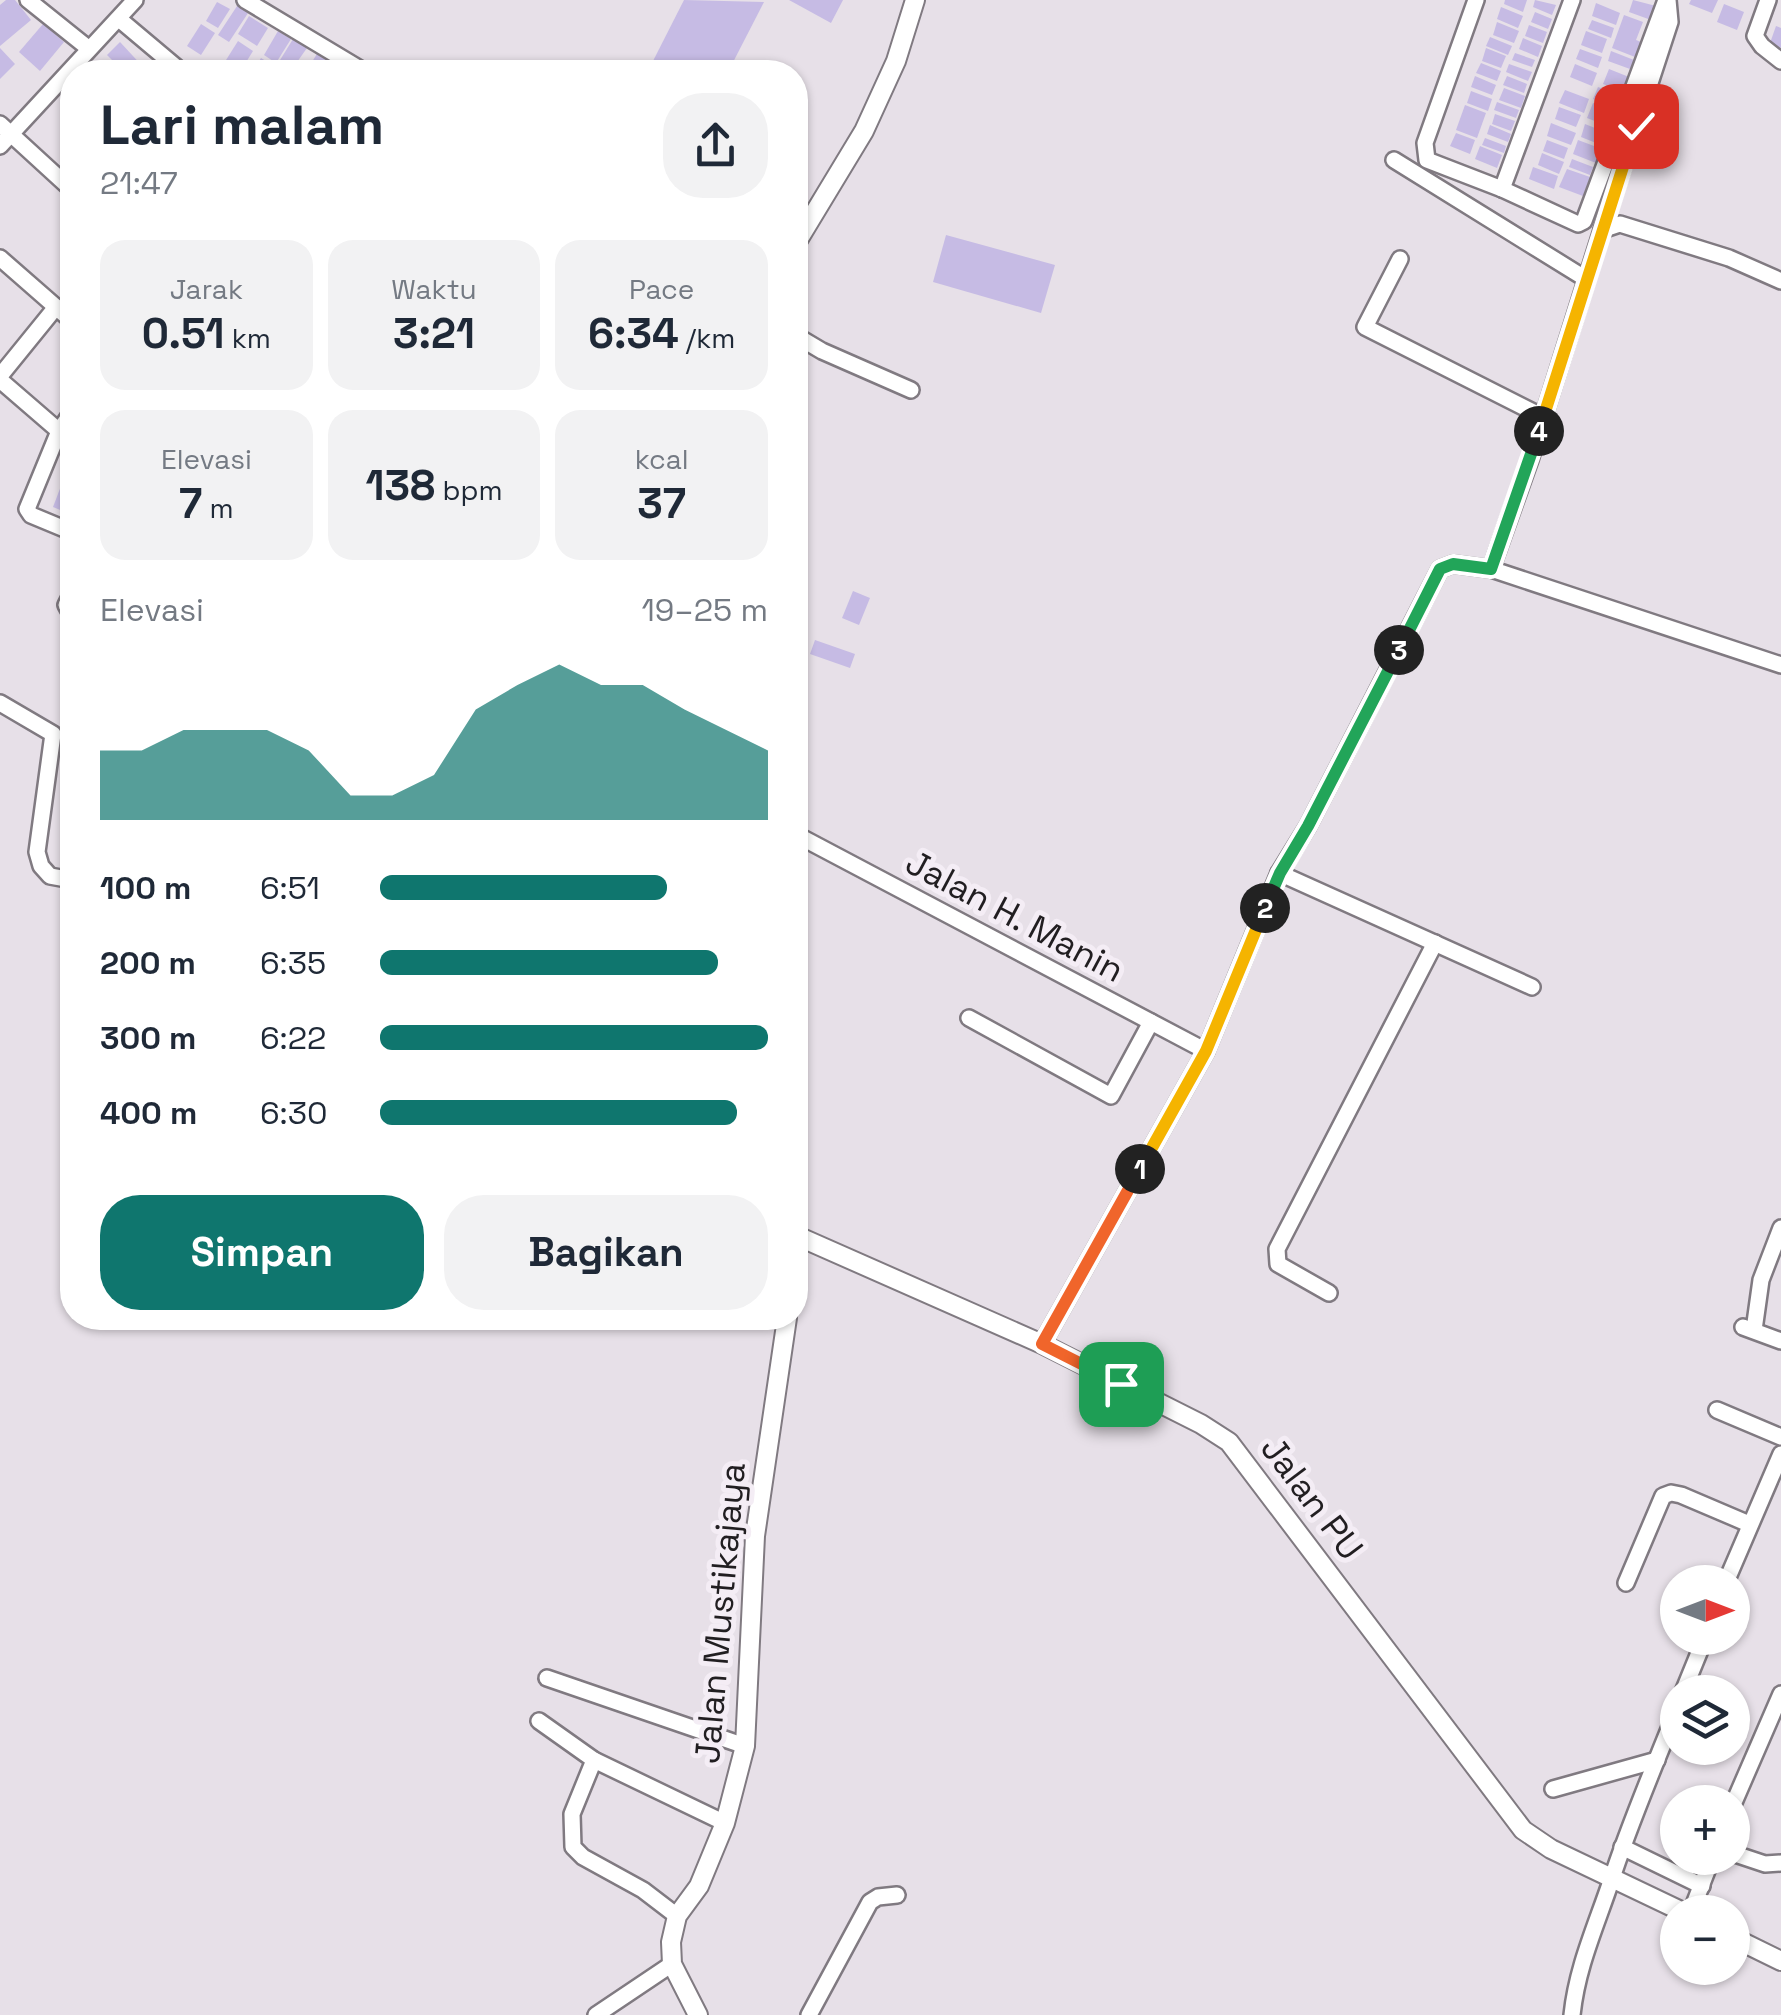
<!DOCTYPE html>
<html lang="id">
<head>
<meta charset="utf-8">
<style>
  body { margin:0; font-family:"Space Grotesk",sans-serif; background:#f2f2f3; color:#1f2937; height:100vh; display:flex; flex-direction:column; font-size:38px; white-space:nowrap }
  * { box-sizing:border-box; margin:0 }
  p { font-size:32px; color:#747a83 }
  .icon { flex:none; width:55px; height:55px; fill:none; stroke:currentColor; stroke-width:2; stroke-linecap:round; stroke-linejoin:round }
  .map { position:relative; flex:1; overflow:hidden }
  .details { position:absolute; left:60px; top:60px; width:748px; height:1270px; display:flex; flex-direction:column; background:#fff; border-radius:40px; box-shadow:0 2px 8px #0004 }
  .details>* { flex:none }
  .needle { width:65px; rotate:90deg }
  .buttons { position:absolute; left:1660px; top:1565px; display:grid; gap:20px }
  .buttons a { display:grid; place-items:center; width:90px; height:90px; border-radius:50%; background:#fff; box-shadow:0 2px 8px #0004; font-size:50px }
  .pin { position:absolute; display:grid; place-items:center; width:85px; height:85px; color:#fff; margin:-42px; border-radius:20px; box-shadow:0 5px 15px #0006 }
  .km { position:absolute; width:50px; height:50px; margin:-25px; border-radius:50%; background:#222; color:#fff; font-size:28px; line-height:50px; text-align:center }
  .round { display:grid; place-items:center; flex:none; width:105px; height:105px; border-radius:40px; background:#f2f2f3 }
  .head { display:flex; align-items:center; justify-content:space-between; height:170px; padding:0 40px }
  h1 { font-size:55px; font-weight:800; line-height:75px }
  .metrics { display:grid; grid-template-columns:repeat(3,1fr); gap:15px; height:170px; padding:10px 40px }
  .metrics div { display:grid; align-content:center; border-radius:25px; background:#f2f2f3; text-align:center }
  .metrics b { font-size:42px; font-weight:800 }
  .metrics small { font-size:28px; font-weight:400 }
  .metrics p { font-size:28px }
  .chart { height:280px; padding:20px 40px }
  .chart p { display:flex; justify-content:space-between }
  .chart svg { width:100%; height:180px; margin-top:10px; fill:#0f766e; opacity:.7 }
  .action { display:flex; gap:20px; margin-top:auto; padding:20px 40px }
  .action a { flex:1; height:115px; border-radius:40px; background:#0f766e; color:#fff; font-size:40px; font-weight:800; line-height:115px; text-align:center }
  .action a+a { background:#f2f2f3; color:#1f2937 }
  ul { padding:0 40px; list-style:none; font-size:32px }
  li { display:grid; grid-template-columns:160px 120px 1fr; align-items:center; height:75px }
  li i { height:25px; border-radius:12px; background:#0f766e }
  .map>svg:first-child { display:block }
  .building { fill:#c6bbe4 }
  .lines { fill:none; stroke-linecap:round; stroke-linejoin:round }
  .minor-casing { stroke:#807a81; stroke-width:20 }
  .tertiary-casing { stroke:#807a81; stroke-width:22 }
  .minor { stroke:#fff; stroke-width:15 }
  .tertiary { stroke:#fff; stroke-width:18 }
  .split-1-casing { stroke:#fff; stroke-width:20 }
  .split-2-casing { stroke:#fff; stroke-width:20 }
  .split-3-casing { stroke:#fff; stroke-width:20 }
  .split-4-casing { stroke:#fff; stroke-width:20 }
  .split-5-casing { stroke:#fff; stroke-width:20 }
  .split-1 { stroke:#f0652b; stroke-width:12 }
  .split-2 { stroke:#f5b400; stroke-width:12 }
  .split-3 { stroke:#22a559; stroke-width:12 }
  .split-4 { stroke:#22a559; stroke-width:12 }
  .split-5 { stroke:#f5b400; stroke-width:12 }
  .labels { text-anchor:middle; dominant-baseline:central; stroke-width:10; stroke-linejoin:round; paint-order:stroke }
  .street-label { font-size:35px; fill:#211e21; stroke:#f4edf5 }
</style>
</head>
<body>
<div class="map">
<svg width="1781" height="2015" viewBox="0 0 1781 2015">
  <rect width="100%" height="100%" fill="#e7e0e8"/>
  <g class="building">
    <path d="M 6,0 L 15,0 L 31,20 L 0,46 L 0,5 Z"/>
    <path d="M 684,0 L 764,2 L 728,72 L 677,72 L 653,61 Z"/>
    <path d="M 789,0 L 843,0 L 831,23 Z"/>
    <path d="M 1505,0 L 1527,0 L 1523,12 L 1504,4 Z"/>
    <path d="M 1535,0 L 1556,5 L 1552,15 L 1533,7 Z"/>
    <path d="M 1633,0 L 1656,6 L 1651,20 L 1629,12 Z"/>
    <path d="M 1691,0 L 1718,0 L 1712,13 L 1689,4 Z"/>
    <path d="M 217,2 L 230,9 L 218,28 L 206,21 Z"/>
    <path d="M 239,3 L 250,10 L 229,42 L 218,35 Z"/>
    <path d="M 1596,3 L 1620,13 L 1616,25 L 1592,16 Z"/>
    <path d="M 1724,4 L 1744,12 L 1737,30 L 1717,22 Z"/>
    <path d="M 1501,7 L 1523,16 L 1518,28 L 1497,19 Z"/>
    <path d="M 1535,12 L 1552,19 L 1548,29 L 1531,22 Z"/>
    <path d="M 1624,15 L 1643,22 L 1636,40 L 1641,42 L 1635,57 L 1612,48 Z"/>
    <path d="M 249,16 L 268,28 L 257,46 L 238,34 Z"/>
    <path d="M 1592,20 L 1614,28 L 1611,38 L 1588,29 Z"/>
    <path d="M 1497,22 L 1519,31 L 1514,43 L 1493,35 Z"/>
    <path d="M 43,24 L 64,42 L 40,71 L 19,52 Z"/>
    <path d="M 201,24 L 215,33 L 201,55 L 187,46 Z"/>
    <path d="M 1529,25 L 1547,32 L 1543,43 L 1525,36 Z"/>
    <path d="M 1776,26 L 1781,28 L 1781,48 L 1770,43 Z"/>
    <path d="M 278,31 L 291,39 L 276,63 L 264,55 Z"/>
    <path d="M 1586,31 L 1607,39 L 1602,53 L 1581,45 Z"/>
    <path d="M 1490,37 L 1512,46 L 1508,55 L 1486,46 Z"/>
    <path d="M 1523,38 L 1542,46 L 1538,57 L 1519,49 Z"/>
    <path d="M 293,39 L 307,48 L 290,72 L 277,65 Z"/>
    <path d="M 238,41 L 253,51 L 240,72 L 228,72 L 221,68 Z"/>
    <path d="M 120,42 L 145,69 L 141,72 L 124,72 L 107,55 Z"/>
    <path d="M 0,48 L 15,64 L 0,79 Z"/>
    <path d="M 1486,48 L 1506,56 L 1501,68 L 1482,61 Z"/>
    <path d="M 1580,49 L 1602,57 L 1598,68 L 1576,59 Z"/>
    <path d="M 1611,51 L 1634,60 L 1630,69 L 1608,61 Z"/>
    <path d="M 318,52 L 333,61 L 326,72 L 306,72 Z"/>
    <path d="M 1515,53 L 1535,60 L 1532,67 L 1512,60 Z"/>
    <path d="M 261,58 L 275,67 L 271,72 L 252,72 Z"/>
    <path d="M 1481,63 L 1501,71 L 1497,81 L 1476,73 Z"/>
    <path d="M 1509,64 L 1532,72 L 1528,81 L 1506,72 Z"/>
    <path d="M 1575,64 L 1597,73 L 1592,86 L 1570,77 Z"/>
    <path d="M 1609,69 L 1629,77 L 1624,92 L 1603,84 Z"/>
    <path d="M 1475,76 L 1496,85 L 1492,95 L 1471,87 Z"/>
    <path d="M 1507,76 L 1527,84 L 1524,93 L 1503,85 Z"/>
    <path d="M 1598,87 L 1617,94 L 1613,106 L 1593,99 Z"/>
    <path d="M 1504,88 L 1525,96 L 1521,108 L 1499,100 Z"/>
    <path d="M 1565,90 L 1589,99 L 1584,113 L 1559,103 Z"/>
    <path d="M 1471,91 L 1492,99 L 1488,111 L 1467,103 Z"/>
    <path d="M 1497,102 L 1519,110 L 1516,118 L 1494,110 Z"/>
    <path d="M 1593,103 L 1616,112 L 1610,127 L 1587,118 Z"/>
    <path d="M 1465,105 L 1486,113 L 1477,138 L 1456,130 Z"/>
    <path d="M 1559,107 L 1581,115 L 1576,127 L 1555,119 Z"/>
    <path d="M 1495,114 L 1515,121 L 1511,131 L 1492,124 Z"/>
    <path d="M 1551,123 L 1576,133 L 1571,145 L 1547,136 Z"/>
    <path d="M 1585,124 L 1605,132 L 1601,145 L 1581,137 Z"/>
    <path d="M 1490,125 L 1511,134 L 1508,142 L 1487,134 Z"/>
    <path d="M 1456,133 L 1475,140 L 1470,154 L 1450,146 Z"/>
    <path d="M 1485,138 L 1506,146 L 1504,153 L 1482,145 Z"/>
    <path d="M 1547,140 L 1568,148 L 1564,159 L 1543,151 Z"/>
    <path d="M 1578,140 L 1602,149 L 1596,163 L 1573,154 Z"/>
    <path d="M 1480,146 L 1502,155 L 1497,168 L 1475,159 Z"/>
    <path d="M 1542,153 L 1564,162 L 1559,174 L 1538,165 Z"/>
    <path d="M 1572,159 L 1593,167 L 1590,175 L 1569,167 Z"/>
    <path d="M 1533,167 L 1558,176 L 1554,189 L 1529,179 Z"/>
    <path d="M 1567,169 L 1590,177 L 1583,196 L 1559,187 Z"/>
    <path d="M 946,235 L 1055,265 L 1041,313 L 933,282 Z"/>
    <path d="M 61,486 L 72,490 L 72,515 L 53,507 Z"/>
    <path d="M 853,591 L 870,598 L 859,625 L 842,618 Z"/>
    <path d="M 815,640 L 855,654 L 850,668 L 810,654 Z"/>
  </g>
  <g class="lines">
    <g class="minor-casing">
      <g id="minor">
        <path d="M 28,0 L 88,48"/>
        <path d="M 245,0 L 365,72"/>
        <path d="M 1476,0 L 1425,143 L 1427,160 L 1502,189 L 1578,224 L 1584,221 L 1666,0"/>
        <path d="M 1768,0 L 1755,36 L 1762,46 L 1781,61"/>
        <path d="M 119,19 L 182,72"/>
        <path d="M 0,124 L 72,190"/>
        <path d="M 0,146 L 135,0"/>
        <path d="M 1394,160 L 1586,279"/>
        <path d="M 1502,189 L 1572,0"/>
        <path d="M 1602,230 L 1670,22 L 1668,0"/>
        <path d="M 0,258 L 72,321"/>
        <path d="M 1400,259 L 1365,327 L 1543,417"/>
        <path d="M 795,335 L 822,351 L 911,390"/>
        <path d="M 0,376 L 56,307"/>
        <path d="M 0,380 L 59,431 L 72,435"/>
        <path d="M 72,412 L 59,431 L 27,509 L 31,515 L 72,532"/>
        <path d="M 1491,569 L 1530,460 L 1602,230 L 1620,224 L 1729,258 L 1781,281"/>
        <path d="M 72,593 L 66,605 L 72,616"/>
        <path d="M 0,703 L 53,734 L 37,852 L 41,866 L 50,876 L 72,880"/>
        <path d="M 795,834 L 1206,1051"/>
        <path d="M 1279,873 L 1532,987"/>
        <path d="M 969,1018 L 1111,1096 L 1151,1022"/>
        <path d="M 1329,1293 L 1278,1264 L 1277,1249 L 1435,943"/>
        <path d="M 1743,1327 L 1781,1341"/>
        <path d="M 1754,1330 L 1761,1280 L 1781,1228"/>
        <path d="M 1042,1344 L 1206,1051 L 1279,873 L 1308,826 L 1440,569 L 1453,564 L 1491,569 L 1781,665"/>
        <path d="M 1717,1410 L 1781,1437"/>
        <path d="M 1726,1582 L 1781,1454"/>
        <path d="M 1626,1583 L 1663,1496 L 1671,1493 L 1681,1495 L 1749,1524"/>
        <path d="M 547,1678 L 745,1746"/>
        <path d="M 1683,1692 L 1705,1638"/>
        <path d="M 539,1721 L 594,1760 L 725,1823"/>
        <path d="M 594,1760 L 572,1814 L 573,1847 L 583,1857 L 643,1890 L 677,1916"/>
        <path d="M 1553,1789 L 1657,1760"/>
        <path d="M 1732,1807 L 1781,1694"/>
        <path d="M 1622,1847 L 1702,1886"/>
        <path d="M 1732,1853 L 1765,1864 L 1781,1863"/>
        <path d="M 1691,1912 L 1712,1858"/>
        <path d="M 596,2015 L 672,1964"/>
        <path d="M 809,2015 L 870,1902 L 878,1897 L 897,1895"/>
        <path d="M 1572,2015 C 1577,1967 1596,1926 1611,1881 C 1630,1822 1655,1765 1678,1707"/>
      </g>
    </g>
    <g class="tertiary-casing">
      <g id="tertiary">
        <path d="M 795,245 L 864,131 L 896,61 L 915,0"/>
        <path d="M 795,1235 L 1042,1344 L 1201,1424 L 1229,1442 L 1523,1830 L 1551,1849 L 1683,1912"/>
        <path d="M 795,1259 L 798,1237"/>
        <path d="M 1732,1937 L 1781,1961"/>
        <path d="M 698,2015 L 672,1964 L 671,1942 L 677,1916 L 699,1886 L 725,1823 L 745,1746 L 755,1536 L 787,1318"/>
      </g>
    </g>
    <use href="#minor" class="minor"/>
    <use href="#tertiary" class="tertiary"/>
  </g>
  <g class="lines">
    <g class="split-1-casing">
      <path id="split-1" d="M 1121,1384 L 1042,1344 L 1140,1169"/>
    </g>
    <g class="split-2-casing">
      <path id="split-2" d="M 1140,1169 L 1206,1051 L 1265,908"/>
    </g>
    <g class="split-3-casing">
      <path id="split-3" d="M 1265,908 L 1280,873 L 1308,826 L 1399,650"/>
    </g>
    <g class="split-4-casing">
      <path id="split-4" d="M 1399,650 L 1440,569 L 1453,564 L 1491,569 L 1539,431"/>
    </g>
    <g class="split-5-casing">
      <path id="split-5" d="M 1539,431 L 1636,126"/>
    </g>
    <use href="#split-1" class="split-1"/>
    <use href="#split-2" class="split-2"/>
    <use href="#split-3" class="split-3"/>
    <use href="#split-4" class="split-4"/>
    <use href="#split-5" class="split-5"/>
  </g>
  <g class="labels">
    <g class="street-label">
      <text transform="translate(1015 916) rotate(28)">Jalan H. Manin</text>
      <text transform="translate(1312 1498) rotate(53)">Jalan PU</text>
      <text transform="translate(720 1613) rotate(-85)">Jalan Mustikajaya</text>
    </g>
  </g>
</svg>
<div class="buttons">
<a><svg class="needle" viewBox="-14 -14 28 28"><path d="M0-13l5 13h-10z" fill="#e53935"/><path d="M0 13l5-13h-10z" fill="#747a83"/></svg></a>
<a><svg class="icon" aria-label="layers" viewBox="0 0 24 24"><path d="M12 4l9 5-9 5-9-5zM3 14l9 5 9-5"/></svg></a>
<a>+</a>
<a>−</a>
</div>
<div class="pin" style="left:1121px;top:1384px;background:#1e9e55"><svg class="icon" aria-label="arrive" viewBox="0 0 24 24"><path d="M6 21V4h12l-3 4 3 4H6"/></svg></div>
<div class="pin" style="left:1636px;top:126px;background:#d93025"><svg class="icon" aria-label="check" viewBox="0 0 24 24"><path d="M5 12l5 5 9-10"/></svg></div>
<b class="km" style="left:1140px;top:1169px">1</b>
<b class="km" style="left:1265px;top:908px">2</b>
<b class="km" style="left:1399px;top:650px">3</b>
<b class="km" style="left:1539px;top:431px">4</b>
<section class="details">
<div class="head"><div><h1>Lari malam</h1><p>21:47</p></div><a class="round"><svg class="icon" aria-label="share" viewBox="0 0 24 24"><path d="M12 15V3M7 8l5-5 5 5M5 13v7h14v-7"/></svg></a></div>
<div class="metrics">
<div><p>Jarak</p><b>0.51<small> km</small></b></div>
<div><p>Waktu</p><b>3:21</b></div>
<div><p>Pace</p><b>6:34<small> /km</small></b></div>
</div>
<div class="metrics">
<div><p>Elevasi</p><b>7<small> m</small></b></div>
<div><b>138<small> bpm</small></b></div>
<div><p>kcal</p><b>37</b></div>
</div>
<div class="chart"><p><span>Elevasi</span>19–25 m</p>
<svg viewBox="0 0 160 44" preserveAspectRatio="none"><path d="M0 44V27L10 27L20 22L30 22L40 22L50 27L60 38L70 38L80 33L90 17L100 11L110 6L120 11L130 11L140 17L150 22L160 27V44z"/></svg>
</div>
<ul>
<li><b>100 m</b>6:51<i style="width:74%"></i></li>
<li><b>200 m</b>6:35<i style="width:87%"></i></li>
<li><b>300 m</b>6:22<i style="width:100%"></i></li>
<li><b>400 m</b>6:30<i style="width:92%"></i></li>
</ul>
<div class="action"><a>Simpan</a><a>Bagikan</a></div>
</section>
</div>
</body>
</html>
